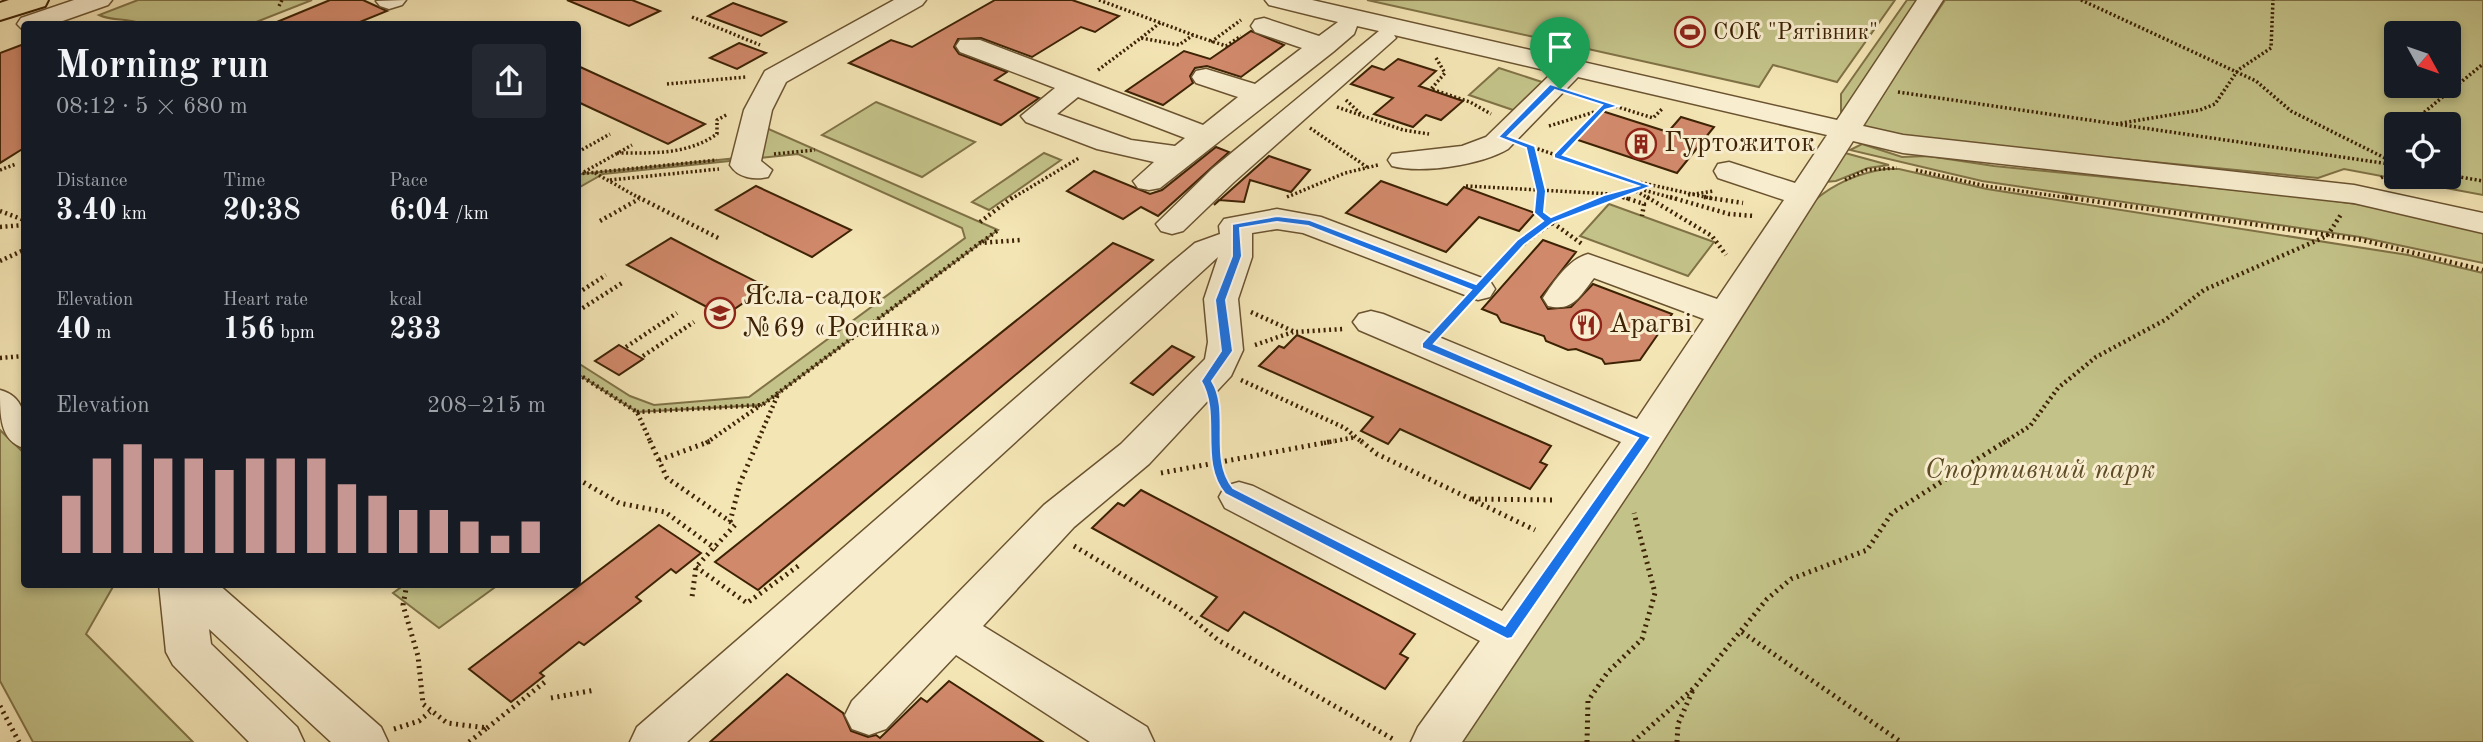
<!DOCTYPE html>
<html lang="en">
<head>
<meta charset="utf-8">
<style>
  body { margin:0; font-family:"Old Standard TT",serif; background:#242831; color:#f1f3f6; height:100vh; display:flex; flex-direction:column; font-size:26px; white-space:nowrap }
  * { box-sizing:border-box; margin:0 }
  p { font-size:23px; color:#9ea1a6 }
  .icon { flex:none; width:38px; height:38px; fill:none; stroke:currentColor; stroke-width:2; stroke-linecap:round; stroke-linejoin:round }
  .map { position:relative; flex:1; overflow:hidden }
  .side { position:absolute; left:21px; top:21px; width:560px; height:567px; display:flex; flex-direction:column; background:#171b24; border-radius:7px; box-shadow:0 4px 10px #0003 }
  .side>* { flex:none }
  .needle { width:46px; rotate:130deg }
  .fabs { position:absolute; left:2384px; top:21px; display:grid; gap:14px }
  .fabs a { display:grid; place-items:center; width:77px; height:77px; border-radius:7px; background:#171b24; box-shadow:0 4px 10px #0003; font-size:35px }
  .pin { position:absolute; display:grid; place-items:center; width:60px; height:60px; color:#fff; margin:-72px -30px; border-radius:50% 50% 50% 0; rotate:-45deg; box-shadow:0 0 7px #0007 }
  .pin .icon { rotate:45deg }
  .round { display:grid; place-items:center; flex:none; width:74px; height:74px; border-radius:7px; background:#242831 }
  .overview { display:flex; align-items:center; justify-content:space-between; height:119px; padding:0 35px }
  h1 { font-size:38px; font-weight:700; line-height:52px }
  .stats { display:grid; grid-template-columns:repeat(3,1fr); gap:10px; height:119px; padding:7px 35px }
  .stats div { display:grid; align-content:center }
  .stats b { font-size:30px; font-weight:700 }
  .stats small { font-size:19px; font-weight:400 }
  .stats p { font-size:19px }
  .chart { height:196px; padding:14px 35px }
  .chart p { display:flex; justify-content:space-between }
  .chart svg { width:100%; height:126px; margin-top:7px; stroke:#c59692; stroke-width:6 }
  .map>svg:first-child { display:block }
  .green { fill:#c3c288; stroke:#807246; stroke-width:2; fill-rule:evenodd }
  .building { fill:#d1896b; stroke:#3d2204; stroke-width:2 }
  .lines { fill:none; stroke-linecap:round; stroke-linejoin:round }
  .minor-casing { stroke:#6b5330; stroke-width:3 }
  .major-casing { stroke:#3d2204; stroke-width:4 }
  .path-far2 { stroke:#3d2204; stroke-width:3.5; stroke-dasharray:2 2.5; stroke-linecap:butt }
  .path-far1 { stroke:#3d2204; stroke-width:4.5; stroke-dasharray:2 3.5; stroke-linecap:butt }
  .path { stroke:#3d2204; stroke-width:5; stroke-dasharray:2 4.5; stroke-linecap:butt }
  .minor { fill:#f8eecf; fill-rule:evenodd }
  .major { fill:#f4e5b5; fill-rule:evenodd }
  .route { fill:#1a73e8; stroke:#fff; stroke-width:2; fill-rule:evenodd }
  .labels { text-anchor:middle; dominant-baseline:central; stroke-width:6; stroke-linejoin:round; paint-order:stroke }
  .far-poi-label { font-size:23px; fill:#3d2204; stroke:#f8eecf; text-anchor:start }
  .poi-label { font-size:28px; fill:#3d2204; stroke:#f8eecf; text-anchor:start }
  .park-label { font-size:28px; font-style:italic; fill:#5e4a25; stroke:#f8eecf }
</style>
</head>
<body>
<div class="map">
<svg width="2483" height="742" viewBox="0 0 2483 742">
  <rect width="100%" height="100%" fill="#f4e5b5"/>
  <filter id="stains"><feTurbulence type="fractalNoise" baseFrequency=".00286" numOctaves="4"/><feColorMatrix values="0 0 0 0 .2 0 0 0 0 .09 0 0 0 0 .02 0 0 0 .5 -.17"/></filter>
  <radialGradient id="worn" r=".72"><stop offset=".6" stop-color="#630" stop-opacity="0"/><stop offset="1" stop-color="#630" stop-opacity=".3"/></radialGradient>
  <g class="green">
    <path d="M 138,0 L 312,0 L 251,24 L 142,24 C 127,17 114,22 99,15 Z"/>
    <path d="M 1367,0 L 1895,0 L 1837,82 L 1773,65 L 1759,87 Z"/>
    <path d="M 1907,0 L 1924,0 L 1848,109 L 1841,112 L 1841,94 Z"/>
    <path d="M 1945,0 L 2483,0 L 2483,195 L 2344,169 L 2318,178 L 1916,139 L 1861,126 ZM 2396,33 L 2448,33 L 2448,86 L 2396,86 ZM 2396,124 L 2448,124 L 2448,177 L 2396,177 Z"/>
    <path d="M 1499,68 L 1545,83 L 1516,111 L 1469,95 Z"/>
    <path d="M 876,102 L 975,142 L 922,177 L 822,135 Z"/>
    <path d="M 755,123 L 998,230 L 762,405 L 637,412 L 578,374 L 578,363 L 630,396 L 654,405 L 749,397 L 965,238 L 962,228 L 798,154 L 603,174 L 578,188 L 578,175 L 581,174 L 747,157 Z"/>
    <path d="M 1862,144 L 1902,157 L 1928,156 L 1994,166 L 2307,197 L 2363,205 L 2483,232 L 2483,263 L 2360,237 L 1982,181 L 1850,150 Z"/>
    <path d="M 1044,153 L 1061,160 L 989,210 L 972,202 Z"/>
    <path d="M 1845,153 L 1889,165 L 1868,168 L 1836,181 L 1824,182 Z"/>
    <path d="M 1885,169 L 1899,169 L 1987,189 L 2408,255 L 2483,273 L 2483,742 L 1453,742 L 1815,200 C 1835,183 1860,173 1885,169 Z"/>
    <path d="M 1609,204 L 1714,242 L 1688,276 L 1580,236 Z"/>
    <path d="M 0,430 L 24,453 L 24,584 L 114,585 L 86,634 L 193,742 L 33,742 L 0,681 Z"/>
    <path d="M 404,585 L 404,584 L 498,585 L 439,628 L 393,593 Z"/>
  </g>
  <g class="building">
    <path d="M 330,0 L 363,0 L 387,11 L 355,24 L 272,24 Z"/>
    <path d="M 567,0 L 632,0 L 660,11 L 629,26 Z"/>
    <path d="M 995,0 L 1072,0 L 1119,16 L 1095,32 L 1081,27 L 1032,57 L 981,38 L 958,39 L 954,47 L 959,54 L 1007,72 L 995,80 L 1039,98 L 1001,125 L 849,63 L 891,40 L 912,47 Z"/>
    <path d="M 733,3 L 786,22 L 761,36 L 708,16 Z"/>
    <path d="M 1251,31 L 1284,45 L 1241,77 L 1207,66 L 1195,68 L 1190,76 L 1193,83 L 1163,105 L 1126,91 L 1184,51 L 1210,59 Z"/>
    <path d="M 739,43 L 766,53 L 737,69 L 710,58 Z"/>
    <path d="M 24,44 L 24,148 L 0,163 L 0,53 Z"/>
    <path d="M 1398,59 L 1436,71 L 1419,86 L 1463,101 L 1441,120 L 1426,115 L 1413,127 L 1374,114 L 1393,98 L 1351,84 L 1372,66 L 1384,70 Z"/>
    <path d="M 578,66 L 705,124 L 668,144 L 578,102 Z"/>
    <path d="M 1602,111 L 1668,132 L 1681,117 L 1714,127 L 1677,173 L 1575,139 Z"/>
    <path d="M 1216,147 L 1229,152 L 1158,216 L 1141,207 L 1123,219 L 1067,191 L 1094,171 L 1150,194 L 1162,190 Z"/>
    <path d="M 1269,156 L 1310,170 L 1291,192 L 1250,180 L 1244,202 L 1219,200 L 1214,205 Z"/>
    <path d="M 1381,181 L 1447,205 L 1464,187 L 1535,213 L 1519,231 L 1479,217 L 1446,252 L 1346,213 Z"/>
    <path d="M 756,186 L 851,230 L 812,257 L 716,210 Z"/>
    <path d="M 671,238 L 715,261 L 767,287 L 724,316 L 627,265 Z"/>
    <path d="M 1543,240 L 1576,252 L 1541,297 L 1548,309 L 1571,307 L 1593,284 L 1672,314 L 1640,360 L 1605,364 L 1602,359 L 1576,349 L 1568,350 L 1546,341 L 1544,336 L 1501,322 L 1497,315 L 1482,309 Z"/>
    <path d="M 1113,243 L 1153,260 L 758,590 L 715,562 Z"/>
    <path d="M 1297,335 L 1551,446 L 1540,462 L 1547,465 L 1530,489 L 1400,429 L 1388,444 L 1361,431 L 1373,417 L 1259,366 L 1279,346 L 1284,348 Z"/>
    <path d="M 619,345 L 643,359 L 619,375 L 595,361 Z"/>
    <path d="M 1172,346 L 1194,357 L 1153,395 L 1131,383 Z"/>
    <path d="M 1141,490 L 1415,634 L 1400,654 L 1408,658 L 1385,689 L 1244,612 L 1228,631 L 1201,616 L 1217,597 L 1092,528 L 1118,503 L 1124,506 Z"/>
    <path d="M 659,525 L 701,553 L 676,573 L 671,569 L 636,597 L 641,601 L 584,645 L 579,642 L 540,673 L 544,676 L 511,702 L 469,669 Z"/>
    <path d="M 787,674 L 843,713 L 851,731 L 868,737 L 876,735 L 880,738 L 921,698 L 927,702 L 949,681 L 1043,742 L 710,742 Z"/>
  </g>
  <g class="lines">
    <g class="minor-casing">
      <g id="minor">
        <path d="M 74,0 L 112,0 L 108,5 L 54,24 L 24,24 L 24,31 L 17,24 L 21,18 Z"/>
        <path d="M 406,0 L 402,5 L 389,9 L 380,6 L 376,1 Z"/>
        <path d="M 894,0 L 926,0 L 922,5 L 786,82 L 772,110 L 761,161 L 772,170 L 768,177 C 754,180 738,178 730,165 L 744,110 L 765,71 Z"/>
        <path d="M 1265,0 L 1312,0 L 1837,120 L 1917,0 L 1943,0 L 1863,126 L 1903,135 L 2354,185 L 2483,213 L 2483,233 L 2354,203 L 1903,153 L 1853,141 L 1645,469 L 1462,742 L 1411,742 L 1418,727 L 1480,641 L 1225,508 L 1219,497 L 1225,486 L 1239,482 L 1253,486 L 1502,611 L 1621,442 L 1359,330 L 1353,322 L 1359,314 L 1371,311 L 1383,314 L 1637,419 L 1704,319 L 1594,278 C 1580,296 1573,312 1548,306 L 1543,298 C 1554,281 1569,259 1588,254 L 1717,299 L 1784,200 L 1718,178 L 1714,171 L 1718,164 L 1729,162 L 1795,183 L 1827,135 L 1578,77 L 1508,149 C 1481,165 1422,174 1392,166 L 1388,160 L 1392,154 L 1462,146 L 1486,137 L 1553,72 L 1394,35 L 1396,38 L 1234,182 L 1183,231 L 1172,234 L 1161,231 L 1156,224 L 1212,169 L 1379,31 L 1357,26 L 1354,34 L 1333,52 L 1160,188 L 1149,190 L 1138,188 L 1133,181 L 1154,162 L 1097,149 L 1026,122 L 1021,116 L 1055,88 L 960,52 L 956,46 L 960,40 L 980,40 L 1203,125 L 1238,97 L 1196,83 L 1192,77 L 1196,71 L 1206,69 L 1255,84 L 1302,48 L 1255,32 L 1251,26 L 1255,20 L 1264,18 L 1319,36 L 1338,22 L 1269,5 ZM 1078,97 L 1185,138 L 1175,146 L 1131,140 L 1057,114 Z"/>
        <path d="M 1277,209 L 1321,217 L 1490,281 L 1495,289 L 1490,297 L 1478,300 L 1303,233 L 1277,229 L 1252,233 L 1252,257 L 1238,299 L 1243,350 L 1231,376 L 1149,464 L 1074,527 L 983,626 L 1147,727 L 1154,742 L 1090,742 L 956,655 L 886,729 L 869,735 L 852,729 L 845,715 L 852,701 L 1044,505 L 1121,444 L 1205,359 L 1208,342 L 1204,299 L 1218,257 L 687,742 L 630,742 L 637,727 L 1171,263 L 1195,243 L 1220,234 L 1219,226 L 1224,219 Z"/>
        <path d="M 0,390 C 29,398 24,423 24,448 C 0,441 0,416 0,390 Z"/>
        <path d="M 159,584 L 218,584 L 381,727 L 388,742 L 331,742 L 209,629 L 211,644 L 297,727 L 304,742 L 249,742 L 173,665 L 166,652 Z"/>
      </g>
    </g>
    <g class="major-casing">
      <path id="major" d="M 9,0 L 48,0 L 45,6 L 0,20 L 0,3 Z"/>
    </g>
    <g class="path-far2">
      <path d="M 1099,0 L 1193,35"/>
      <path d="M 2081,0 L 2256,81 L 2291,111 L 2395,163"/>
      <path d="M 279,6 L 282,0"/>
      <path d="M 692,17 L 760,45"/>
      <path d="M 1141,38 L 1161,22"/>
      <path d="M 1211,42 L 1241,20"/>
      <path d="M 1436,58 L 1445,73 L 1431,89 L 1470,102 L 1491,114"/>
      <path d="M 1098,70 L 1141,38 L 1179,45 L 1193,35 L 1226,46 L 1241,36"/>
      <path d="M 667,84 L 746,77"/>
      <path d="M 1898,92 L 2396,165"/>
      <path d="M 1577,94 L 1653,118 L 1662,109"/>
      <path d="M 1346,100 L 1362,115"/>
      <path d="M 1337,107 L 1403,130 L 1429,134"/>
      <path d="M 2116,124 L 2200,110 L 2215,104 L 2238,70 L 2271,48 L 2273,0"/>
      <path d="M 2418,124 L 2422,114 L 2483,64"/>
      <path d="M 1549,126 L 1614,106"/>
      <path d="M 1310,128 L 1367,167"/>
      <path d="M 1529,146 L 1634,181 L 1714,199"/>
      <path d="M 1530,147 L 1540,199"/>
      <path d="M 578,152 L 610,134"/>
      <path d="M 617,153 C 653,153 687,155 717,134 L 717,120 L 728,114"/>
      <path d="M 774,154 L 815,150"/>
      <path d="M 1557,156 L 1601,108"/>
      <path d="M 0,170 L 16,164"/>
      <path d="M 1916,170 L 1986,186 L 2077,199"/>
      <path d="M 584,172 L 632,145"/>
      <path d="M 595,173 L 641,199"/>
      <path d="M 578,174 L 717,160"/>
      <path d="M 2448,175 L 2483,181"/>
      <path d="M 2381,178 L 2396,169"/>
      <path d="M 610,180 L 719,169"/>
      <path d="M 1845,180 L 1866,170 L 1897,168"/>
      <path d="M 1466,186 L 1612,194"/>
      <path d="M 1640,189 L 1676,199"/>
      <path d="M 1636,191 L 1650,199"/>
      <path d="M 1688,195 L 1714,191"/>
      <path d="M 1287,197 L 1345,173 L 1378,165"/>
      <path d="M 1622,197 L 1629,199"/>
      <path d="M 1011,199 L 1079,158"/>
      <path d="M 1602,199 L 1647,186"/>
    </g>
    <g class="path-far1">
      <path d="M 638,197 L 720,239"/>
      <path d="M 1540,197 L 1539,213 L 1582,244"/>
      <path d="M 1623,197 L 1644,204 L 1642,216"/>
      <path d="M 1647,197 L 1712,236 L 1726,255"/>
      <path d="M 1670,197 L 1729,214 L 1754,216"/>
      <path d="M 1704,197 L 1743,203"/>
      <path d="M 2065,197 L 2362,240 L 2483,270"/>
      <path d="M 0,211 L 24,220"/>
      <path d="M 600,221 L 639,199"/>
      <path d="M 980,222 L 1013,197"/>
      <path d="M 0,227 L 24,225"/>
      <path d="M 982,242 L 998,230"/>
      <path d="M 0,261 L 24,250"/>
      <path d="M 1495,270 C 1528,237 1563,211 1608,197"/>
      <path d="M 578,293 L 606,275"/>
      <path d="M 578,311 L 622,283"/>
      <path d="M 1251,312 L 1295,332 L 1343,329"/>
      <path d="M 1443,327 L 1461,307"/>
      <path d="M 1255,345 L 1293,332"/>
      <path d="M 626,347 L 677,313"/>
      <path d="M 643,356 L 694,322"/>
      <path d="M 0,358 L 24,356"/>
      <path d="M 578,374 L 637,412 L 651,443"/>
      <path d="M 1241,380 L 1345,428 L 1363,443"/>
      <path d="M 637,412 L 762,405 L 980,243 L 1021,240"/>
      <path d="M 1215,412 L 1216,443"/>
      <path d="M 706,443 L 761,405"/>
      <path d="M 757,443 L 779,392"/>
      <path d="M 1324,443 L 1356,437"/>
      <path d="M 2003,443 L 2030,426 L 2058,388 L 2096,357 L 2165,320 L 2204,290 L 2327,236 L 2342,213"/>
    </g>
    <g class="path">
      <path d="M 650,441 L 667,478 L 735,525 L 696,567 L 692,597"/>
      <path d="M 1216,441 L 1221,476"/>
      <path d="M 1361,441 L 1377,454 L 1535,530"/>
      <path d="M 659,460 L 711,441"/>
      <path d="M 1161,473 L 1334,441"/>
      <path d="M 578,479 L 619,503 L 665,512 L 716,549"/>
      <path d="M 1472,499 L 1555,500"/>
      <path d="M 730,522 L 740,483 L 758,441"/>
      <path d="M 1074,546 L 1180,609 L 1218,640 L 1393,739"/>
      <path d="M 696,567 L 747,603 L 801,564"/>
      <path d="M 407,584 L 403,605 L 418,656 L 423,704 L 447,723 L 487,728 L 469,742"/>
      <path d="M 1742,632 L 1901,742"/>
      <path d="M 551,698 L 595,690"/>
      <path d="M 0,706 L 19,742"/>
      <path d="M 487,728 L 546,681"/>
      <path d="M 394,729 L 419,721 L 430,712"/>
      <path d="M 1587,742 L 1588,701 L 1607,673 L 1642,639 L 1655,593 L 1634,513"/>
      <path d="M 1633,742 L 1694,688 L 1767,599 L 1791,579 L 1867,550 L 1892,513 L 2006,441"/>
      <path d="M 1677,742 L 1678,724 L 1693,690"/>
    </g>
    <use href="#minor" class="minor"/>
    <use href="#major" class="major"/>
  </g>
  <path class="route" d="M 1550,84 L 1619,106 L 1605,110 L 1563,155 L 1652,186 L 1553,223 L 1524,245 L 1434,344 L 1651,437 L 1512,638 L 1507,639 L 1225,494 C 1198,461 1221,415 1201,381 L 1221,351 L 1215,300 L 1232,256 L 1232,224 L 1277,216 L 1310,220 L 1476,284 L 1517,240 L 1543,221 L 1534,213 L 1536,191 L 1526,148 L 1498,137 ZM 1555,90 L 1602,105 L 1554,154 L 1554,158 L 1638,186 L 1604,195 L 1551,217 L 1544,212 L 1546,191 L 1535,146 L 1508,136 ZM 1277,222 L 1308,226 L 1471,290 L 1422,343 L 1422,348 L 1638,438 L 1505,626 L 1233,488 C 1209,458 1231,412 1212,381 L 1233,351 L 1226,300 L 1242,256 L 1240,228 Z"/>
  <defs>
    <g id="stadium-ring" transform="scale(1.575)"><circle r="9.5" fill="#f8eecf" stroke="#8f2418" stroke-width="1.5"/><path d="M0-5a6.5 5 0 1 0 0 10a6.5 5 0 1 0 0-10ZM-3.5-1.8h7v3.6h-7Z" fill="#8f2418"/></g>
    <g id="building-ring" transform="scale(1.575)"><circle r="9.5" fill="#f8eecf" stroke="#8f2418" stroke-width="1.5"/><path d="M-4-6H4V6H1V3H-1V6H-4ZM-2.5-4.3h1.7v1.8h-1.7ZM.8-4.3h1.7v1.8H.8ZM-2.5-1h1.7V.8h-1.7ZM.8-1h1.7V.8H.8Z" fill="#8f2418"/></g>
    <g id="school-ring" transform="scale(1.575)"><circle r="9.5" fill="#f8eecf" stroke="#8f2418" stroke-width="1.5"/><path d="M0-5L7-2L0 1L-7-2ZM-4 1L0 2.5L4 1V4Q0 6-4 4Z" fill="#8f2418"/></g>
    <g id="restaurant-ring" transform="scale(1.575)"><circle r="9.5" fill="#f8eecf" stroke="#8f2418" stroke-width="1.5"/><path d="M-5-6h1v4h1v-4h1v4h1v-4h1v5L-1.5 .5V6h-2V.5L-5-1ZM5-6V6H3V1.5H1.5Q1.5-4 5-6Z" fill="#8f2418"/></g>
  </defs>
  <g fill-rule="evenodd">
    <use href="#stadium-ring" x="1690" y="32"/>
    <use href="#building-ring" x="1641" y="144"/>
    <use href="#school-ring" x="720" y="313"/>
    <use href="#restaurant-ring" x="1586" y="325"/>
  </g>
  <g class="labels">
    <g class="far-poi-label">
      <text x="1713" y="32">СОК "Рятівник"</text>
    </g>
    <g class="poi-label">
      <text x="1664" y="144">Гуртожиток</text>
      <text x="743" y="297">Ясла-садок<tspan x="743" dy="32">№69 «Росинка»</tspan></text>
      <text x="1609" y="325">Арагві</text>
    </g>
    <g class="park-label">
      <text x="2040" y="471">Спортивний парк</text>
    </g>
  </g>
  <rect width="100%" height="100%" filter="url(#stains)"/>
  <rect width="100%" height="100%" fill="url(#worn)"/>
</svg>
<div class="fabs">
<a><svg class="needle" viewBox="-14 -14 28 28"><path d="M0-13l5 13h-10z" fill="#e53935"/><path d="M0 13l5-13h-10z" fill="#9ea1a6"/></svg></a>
<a><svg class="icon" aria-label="locate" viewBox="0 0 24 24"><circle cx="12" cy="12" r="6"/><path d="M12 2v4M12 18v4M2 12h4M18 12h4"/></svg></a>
</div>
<div class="pin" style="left:1560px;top:89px;background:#1e9e55"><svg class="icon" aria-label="arrive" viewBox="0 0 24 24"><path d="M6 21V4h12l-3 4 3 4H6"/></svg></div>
<section class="side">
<div class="overview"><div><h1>Morning run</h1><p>08:12 · 5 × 680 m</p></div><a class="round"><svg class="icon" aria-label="share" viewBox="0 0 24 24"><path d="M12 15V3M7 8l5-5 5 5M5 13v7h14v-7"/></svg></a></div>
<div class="stats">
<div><p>Distance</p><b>3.40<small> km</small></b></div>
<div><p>Time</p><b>20:38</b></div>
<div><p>Pace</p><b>6:04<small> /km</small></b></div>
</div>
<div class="stats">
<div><p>Elevation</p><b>40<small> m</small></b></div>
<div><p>Heart rate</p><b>156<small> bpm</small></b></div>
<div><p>kcal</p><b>233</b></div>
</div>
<div class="chart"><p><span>Elevation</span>208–215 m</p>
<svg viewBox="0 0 160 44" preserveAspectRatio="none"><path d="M5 44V24M15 44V11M25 44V6M35 44V11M45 44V11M55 44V15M65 44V11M75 44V11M85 44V11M95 44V20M105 44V24M115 44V29M125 44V29M135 44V33M145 44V38M155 44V33"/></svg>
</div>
</section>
</div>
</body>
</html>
